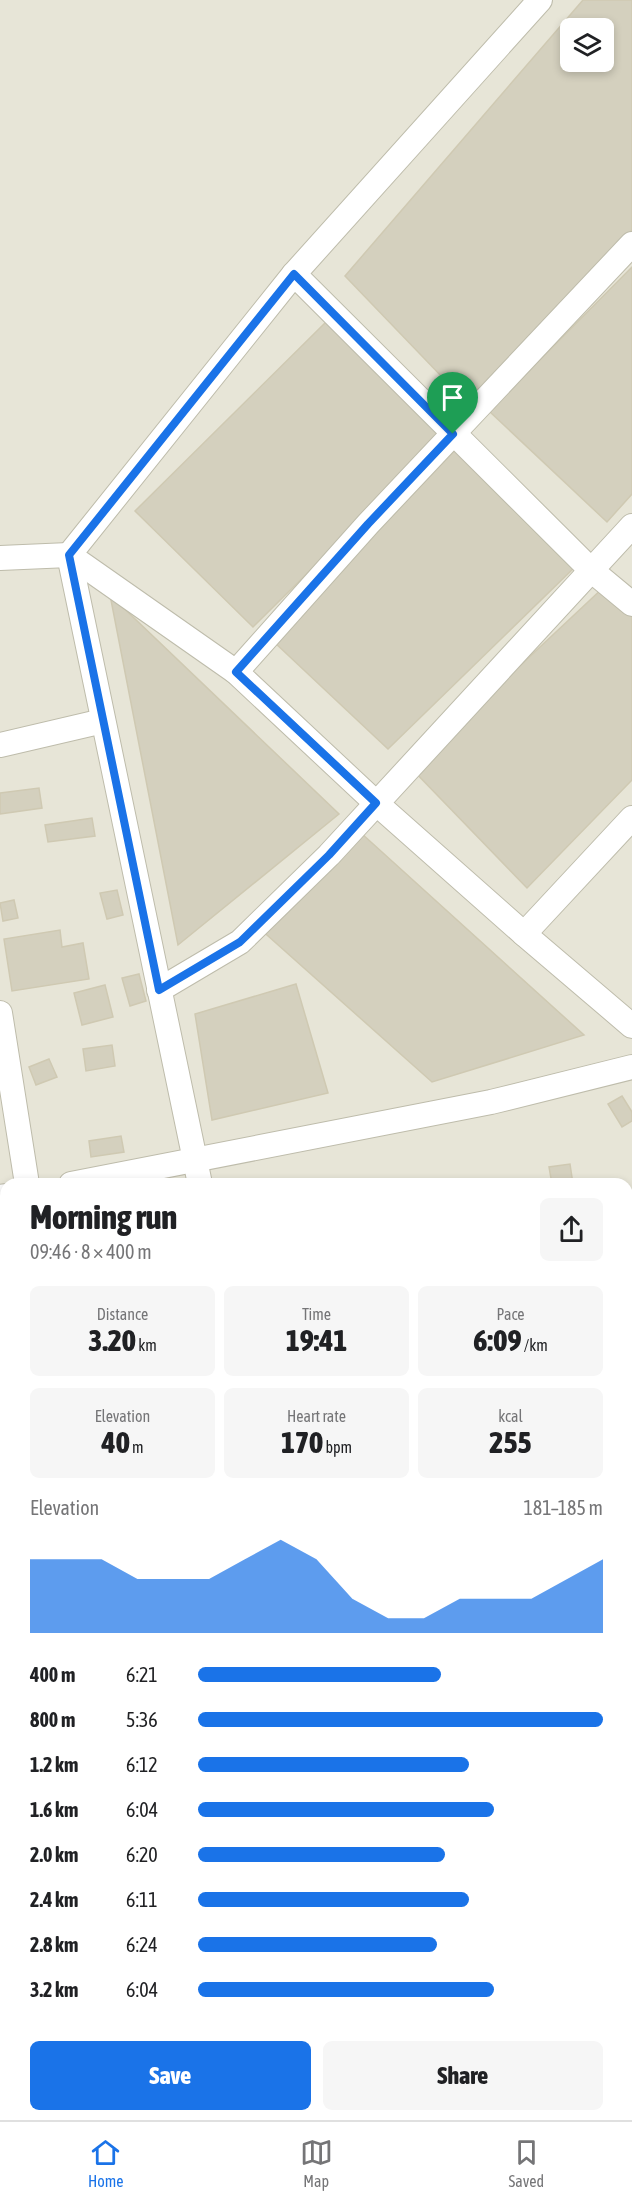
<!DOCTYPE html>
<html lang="en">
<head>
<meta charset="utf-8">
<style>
  body { margin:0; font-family:"Asap Condensed",sans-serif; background:#f6f6f6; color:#202124; height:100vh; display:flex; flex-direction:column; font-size:22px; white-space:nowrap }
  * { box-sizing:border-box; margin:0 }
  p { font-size:20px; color:#757577 }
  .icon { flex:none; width:33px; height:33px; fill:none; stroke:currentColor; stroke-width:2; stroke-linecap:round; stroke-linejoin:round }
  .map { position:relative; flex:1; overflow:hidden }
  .details { position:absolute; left:0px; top:1178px; width:633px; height:944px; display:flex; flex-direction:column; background:#fff; border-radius:18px 18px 0 0; box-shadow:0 3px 9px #0003 }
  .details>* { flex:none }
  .fabs { position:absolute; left:560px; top:18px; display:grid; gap:12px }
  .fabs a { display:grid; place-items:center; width:54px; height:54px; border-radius:9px; background:#fff; box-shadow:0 3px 9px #0003; font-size:30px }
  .pin { position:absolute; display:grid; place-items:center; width:51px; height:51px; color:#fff; margin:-62px -26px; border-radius:50% 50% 50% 0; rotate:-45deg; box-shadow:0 0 6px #0007 }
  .pin .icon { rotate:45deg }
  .round { display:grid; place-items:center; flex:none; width:63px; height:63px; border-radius:9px; background:#f6f6f6 }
  .overview { display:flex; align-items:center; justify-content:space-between; height:102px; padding:0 30px }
  h1 { font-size:33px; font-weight:800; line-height:45px }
  .figures { display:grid; grid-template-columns:repeat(3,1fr); gap:9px; height:102px; padding:6px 30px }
  .figures div { display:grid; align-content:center; border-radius:9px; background:#f6f6f6; text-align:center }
  .figures b { font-size:30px; font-weight:800 }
  .figures small { font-size:16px; font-weight:400 }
  .figures p { font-size:16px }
  .chart { height:168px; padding:12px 30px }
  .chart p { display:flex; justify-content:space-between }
  .chart svg { width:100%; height:108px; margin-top:6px; fill:#1a73e8; opacity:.7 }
  .cta { display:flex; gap:12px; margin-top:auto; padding:12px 30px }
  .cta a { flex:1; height:69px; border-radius:9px; background:#1a73e8; color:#fff; font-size:24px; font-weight:800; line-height:69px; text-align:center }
  .cta a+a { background:#f6f6f6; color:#202124 }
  ul { padding:0 30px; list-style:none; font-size:20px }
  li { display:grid; grid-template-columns:96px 72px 1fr; align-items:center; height:45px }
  li i { height:15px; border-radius:8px; background:#1a73e8 }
  .tab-bar { display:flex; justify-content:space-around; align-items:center; height:84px; border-top:2px solid #e0e0e0; background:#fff; font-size:16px; color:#757577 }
  .tab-bar a { display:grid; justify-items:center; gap:3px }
  .tab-bar .on { color:#1a73e8 }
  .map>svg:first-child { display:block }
  .residential { fill:#e7e5d7; fill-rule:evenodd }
  .building { fill:#d4d0be; stroke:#cfc9b2; stroke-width:1.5; fill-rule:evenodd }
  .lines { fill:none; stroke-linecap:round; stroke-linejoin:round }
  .minor-casing { stroke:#bebcab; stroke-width:26 }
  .trunk-casing { stroke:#d5bc40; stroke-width:34 }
  .path { stroke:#bfba9d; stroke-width:4; stroke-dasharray:3 3; stroke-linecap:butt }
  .minor { stroke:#fff; stroke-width:24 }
  .trunk { stroke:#f8ea86; stroke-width:33 }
  .route-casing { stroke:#fff; stroke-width:12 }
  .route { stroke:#1a73e8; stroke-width:8 }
</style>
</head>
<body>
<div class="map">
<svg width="632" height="2120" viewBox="0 0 632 2120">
  <rect width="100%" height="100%" fill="#f3f2e8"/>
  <path class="residential" d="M 0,0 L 632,0 L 632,1940 L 627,1941 L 627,1184 L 6,1184 L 6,2016 L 0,2016 ZM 570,28 L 603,28 L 603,62 L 570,62 Z"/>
  <g class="building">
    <path d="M 583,0 L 632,0 L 632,230 L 468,404 L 345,276 ZM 570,28 L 603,28 L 603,62 L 570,62 Z"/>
    <path d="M 632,267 L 632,494 L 607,522 L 489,411 Z"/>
    <path d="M 330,318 L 450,432 L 253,627 L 135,511 Z"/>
    <path d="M 459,446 L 578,564 L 388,749 L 273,641 Z"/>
    <path d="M 605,586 L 632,611 L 632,780 L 527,888 L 411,768 Z"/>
    <path d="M 110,595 L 339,814 L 178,945 Z"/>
    <path d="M 39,788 L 42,808 L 0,814 L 0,793 Z"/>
    <path d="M 92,818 L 95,836 L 48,842 L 45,825 Z"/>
    <path d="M 361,833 L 584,1035 L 432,1082 L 258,927 Z"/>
    <path d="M 117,890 L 123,915 L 107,919 L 100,893 Z"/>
    <path d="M 14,900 L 18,918 L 3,921 L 0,903 Z"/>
    <path d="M 60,930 L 62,947 L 83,943 L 89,979 L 12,991 L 4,939 Z"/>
    <path d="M 139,974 L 146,1001 L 130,1006 L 122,978 Z"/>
    <path d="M 296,984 L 328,1093 L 212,1120 L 195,1014 Z"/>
    <path d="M 105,985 L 113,1017 L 82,1025 L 74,993 Z"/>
    <path d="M 112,1045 L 115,1066 L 86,1071 L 83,1049 Z"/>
    <path d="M 49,1059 L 57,1077 L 36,1085 L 29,1067 Z"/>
    <path d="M 622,1096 L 632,1112 L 632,1121 L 622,1127 L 608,1104 Z"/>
    <path d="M 121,1136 L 124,1152 L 91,1157 L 89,1141 Z"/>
    <path d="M 570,1164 L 573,1184 L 552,1184 L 549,1167 Z"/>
    <path d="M 6,1605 L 6,1624 L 0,1625 L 0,1606 Z"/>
  </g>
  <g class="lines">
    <g class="minor-casing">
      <g id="minor">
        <path d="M 294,274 L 591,570 L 632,604"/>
        <path d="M 0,558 L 69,555 L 236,672 L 376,803 L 524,934 L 632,1026"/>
        <path d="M 236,672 L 368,524 L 632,244"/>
        <path d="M 0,745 L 103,721"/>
        <path d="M 524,934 L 632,818"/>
        <path d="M 159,990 L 240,942 L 329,855 L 632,526"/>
        <path d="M 0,1013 L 27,1184"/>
        <path d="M 71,1184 L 491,1102 L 632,1067"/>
        <path d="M 200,1184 L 69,555 L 294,274 L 540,0"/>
        <path d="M 0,1197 L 6,1196"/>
        <path d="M 627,1227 L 632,1226"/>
        <path d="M 0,1347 L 6,1346"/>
        <path d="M 627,1361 L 632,1360"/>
        <path d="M 0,1483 L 6,1482"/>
        <path d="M 627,1573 L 632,1568"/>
        <path d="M 0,1650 L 6,1648"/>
      </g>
    </g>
    <g class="trunk-casing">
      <g id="trunk">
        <path d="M 627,1774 L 632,1774"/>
        <path d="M 0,1895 L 6,1894"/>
      </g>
    </g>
    <path class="path" d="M 124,2120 L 125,2115"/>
    <use href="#minor" class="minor"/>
    <use href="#trunk" class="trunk"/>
  </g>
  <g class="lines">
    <g class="route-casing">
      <path id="route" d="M 294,274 L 453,434 L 368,524 L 236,672 L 376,803 L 329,855 L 240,942 L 159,990 L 69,555 Z"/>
    </g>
    <use href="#route" class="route"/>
  </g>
</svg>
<div class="fabs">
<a><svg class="icon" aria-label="layers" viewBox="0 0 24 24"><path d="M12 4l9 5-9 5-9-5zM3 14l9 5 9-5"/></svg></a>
</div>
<div class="pin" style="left:453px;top:434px;background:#1e9e55"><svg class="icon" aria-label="arrive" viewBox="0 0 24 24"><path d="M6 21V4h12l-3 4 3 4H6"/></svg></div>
<section class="details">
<div class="overview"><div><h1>Morning run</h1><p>09:46 · 8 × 400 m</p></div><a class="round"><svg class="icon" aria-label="share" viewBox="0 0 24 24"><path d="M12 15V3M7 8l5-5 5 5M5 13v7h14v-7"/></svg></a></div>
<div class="figures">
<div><p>Distance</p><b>3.20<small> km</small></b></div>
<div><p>Time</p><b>19:41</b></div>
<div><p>Pace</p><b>6:09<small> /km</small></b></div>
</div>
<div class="figures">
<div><p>Elevation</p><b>40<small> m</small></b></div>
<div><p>Heart rate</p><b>170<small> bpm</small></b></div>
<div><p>kcal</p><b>255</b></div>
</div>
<div class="chart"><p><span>Elevation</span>181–185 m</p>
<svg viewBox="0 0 160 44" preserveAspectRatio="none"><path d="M0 44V14L10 14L20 14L30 22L40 22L50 22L60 14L70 6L80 14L90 30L100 38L110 38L120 30L130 30L140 30L150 22L160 14V44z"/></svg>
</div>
<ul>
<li><b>400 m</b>6:21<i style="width:60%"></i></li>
<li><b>800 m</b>5:36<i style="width:100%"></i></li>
<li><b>1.2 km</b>6:12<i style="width:67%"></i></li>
<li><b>1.6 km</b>6:04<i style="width:73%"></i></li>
<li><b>2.0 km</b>6:20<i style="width:61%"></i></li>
<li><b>2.4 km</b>6:11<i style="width:67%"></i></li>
<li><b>2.8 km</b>6:24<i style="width:59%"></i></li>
<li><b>3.2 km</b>6:04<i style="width:73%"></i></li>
</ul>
<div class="cta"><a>Save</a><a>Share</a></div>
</section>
</div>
<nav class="tab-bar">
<a class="on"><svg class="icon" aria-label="home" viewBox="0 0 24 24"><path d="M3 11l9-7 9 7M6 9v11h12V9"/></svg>Home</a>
<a><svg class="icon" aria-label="map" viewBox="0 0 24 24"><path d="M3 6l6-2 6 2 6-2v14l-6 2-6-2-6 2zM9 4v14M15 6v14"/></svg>Map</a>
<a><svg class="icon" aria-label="saved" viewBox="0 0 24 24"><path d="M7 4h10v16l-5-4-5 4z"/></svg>Saved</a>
</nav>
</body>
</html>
